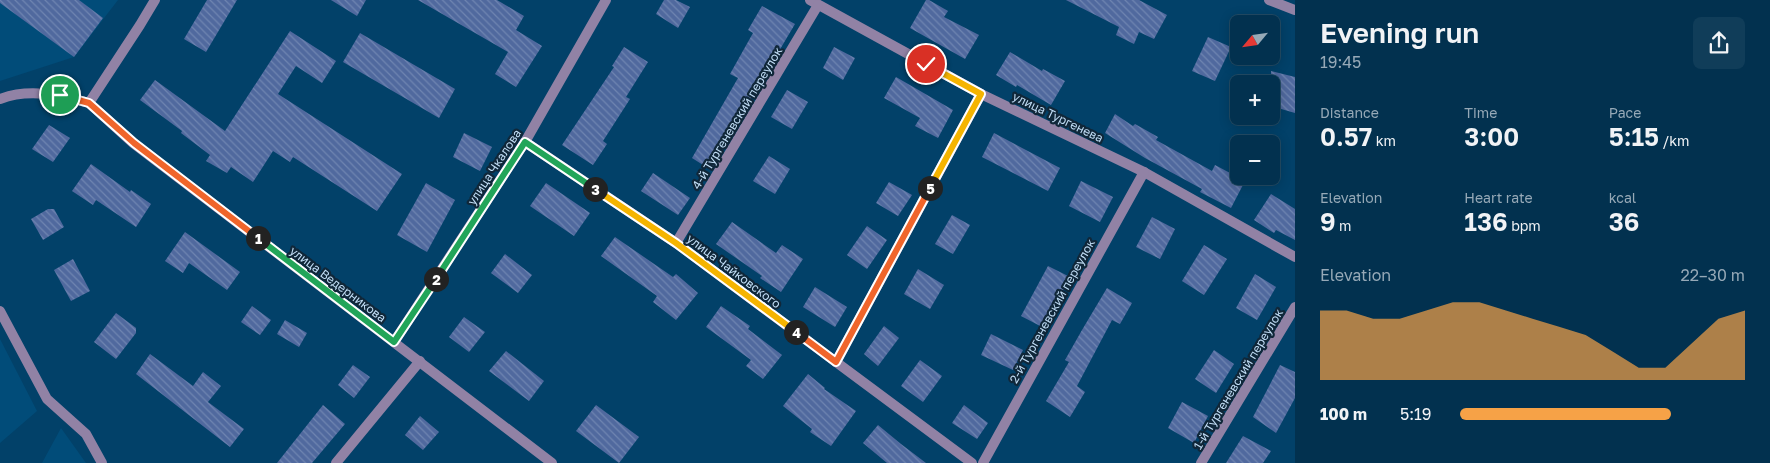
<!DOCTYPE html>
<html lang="en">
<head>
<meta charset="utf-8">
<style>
  body { margin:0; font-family:"Golos Text",sans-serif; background:#103d59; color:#f1f3f6; height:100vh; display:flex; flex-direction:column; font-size:19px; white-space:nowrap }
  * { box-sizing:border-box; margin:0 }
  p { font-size:16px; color:#96a9b7 }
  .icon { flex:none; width:28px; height:28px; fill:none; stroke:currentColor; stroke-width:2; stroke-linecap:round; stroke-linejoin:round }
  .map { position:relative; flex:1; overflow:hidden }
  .sheet { display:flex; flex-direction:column; background:#02314f; width:475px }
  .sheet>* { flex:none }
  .needle { width:32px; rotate:241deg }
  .buttons { position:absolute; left:1230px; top:15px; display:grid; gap:10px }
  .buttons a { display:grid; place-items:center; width:50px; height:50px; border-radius:8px; background:#02314f; box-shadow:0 2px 12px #0003,0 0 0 1px #234c66; font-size:25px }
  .pin { position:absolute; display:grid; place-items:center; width:42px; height:42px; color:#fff; margin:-21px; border:2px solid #fff; border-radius:50%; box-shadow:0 1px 5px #0007 }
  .km { position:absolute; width:25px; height:25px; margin:-12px; border-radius:50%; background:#222; color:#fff; font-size:14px; line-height:25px; text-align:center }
  .round { display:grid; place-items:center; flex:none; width:52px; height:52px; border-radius:8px; background:#103d59 }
  .summary { display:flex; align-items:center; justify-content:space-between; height:85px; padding:0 25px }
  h1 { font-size:28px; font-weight:600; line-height:38px }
  .metrics { display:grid; grid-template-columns:repeat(3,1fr); gap:8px; height:85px; padding:5px 25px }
  .metrics div { display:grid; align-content:center }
  .metrics b { font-size:25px; font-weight:600 }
  .metrics small { font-size:14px; font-weight:400 }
  .metrics p { font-size:14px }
  .chart { height:140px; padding:10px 25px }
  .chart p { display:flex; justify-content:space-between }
  .chart svg { width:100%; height:90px; margin-top:5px; fill:#f6a247; opacity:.7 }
  ul { padding:0 25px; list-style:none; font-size:16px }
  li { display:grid; grid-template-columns:80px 60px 1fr; align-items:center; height:38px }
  li i { height:12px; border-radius:6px; background:#f6a247 }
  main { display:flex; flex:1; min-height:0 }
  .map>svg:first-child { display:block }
  .built { fill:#014c79 }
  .building { fill:url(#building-back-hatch) }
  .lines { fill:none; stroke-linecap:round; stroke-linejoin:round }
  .minor { stroke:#9182a5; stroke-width:10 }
  .tertiary { stroke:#9182a5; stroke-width:10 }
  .split-1-casing { stroke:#fff; stroke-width:10 }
  .split-2-casing { stroke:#fff; stroke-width:10 }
  .split-3-casing { stroke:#fff; stroke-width:10 }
  .split-4-casing { stroke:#fff; stroke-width:10 }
  .split-5-casing { stroke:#fff; stroke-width:10 }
  .split-6-casing { stroke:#fff; stroke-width:10 }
  .split-1 { stroke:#f0652b; stroke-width:6 }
  .split-2 { stroke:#22a559; stroke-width:6 }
  .split-3 { stroke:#22a559; stroke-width:6 }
  .split-4 { stroke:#f5b400; stroke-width:6 }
  .split-5 { stroke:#f0652b; stroke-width:6 }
  .split-6 { stroke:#f5b400; stroke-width:6 }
  .labels { text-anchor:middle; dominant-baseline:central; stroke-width:4.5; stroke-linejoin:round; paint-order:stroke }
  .street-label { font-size:12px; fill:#c1ddf5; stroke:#102739 }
</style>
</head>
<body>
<main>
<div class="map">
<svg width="1295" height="463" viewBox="0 0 1295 463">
  <defs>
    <pattern id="building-back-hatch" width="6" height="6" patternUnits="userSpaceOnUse" patternTransform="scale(1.25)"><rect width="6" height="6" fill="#50699e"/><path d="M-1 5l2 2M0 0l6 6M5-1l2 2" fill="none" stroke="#6f85b1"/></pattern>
  </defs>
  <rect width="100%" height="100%" fill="#024169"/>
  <g class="built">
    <path d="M 0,0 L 118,0 L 74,57 L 0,81 Z"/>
    <path d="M 0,339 L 37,411 L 0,443 Z"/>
    <path d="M 61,428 L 86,463 L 42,463 Z"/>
  </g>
  <g class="building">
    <path d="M 0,0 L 79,0 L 103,18 L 74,57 L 0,3 Z"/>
    <path d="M 207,0 L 237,0 L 206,52 L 184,39 Z"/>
    <path d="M 331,0 L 366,0 L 357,16 Z"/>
    <path d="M 418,0 L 497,0 L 524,16 L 516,30 L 542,46 L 516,87 L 495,74 L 508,52 Z"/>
    <path d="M 664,0 L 676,0 L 690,7 L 678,28 L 656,14 Z"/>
    <path d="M 926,0 L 929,0 L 948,11 L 944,17 L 979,35 L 965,59 L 910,28 Z"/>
    <path d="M 1066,0 L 1139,0 L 1167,15 L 1154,39 L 1139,32 L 1134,44 L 1116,35 L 1119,27 Z"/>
    <path d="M 762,6 L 795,24 L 721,149 L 723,150 L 711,170 L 692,158 L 738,78 L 730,74 L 753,33 L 748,30 Z"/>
    <path d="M 290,31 L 336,61 L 322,83 L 296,66 L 278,94 L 402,174 L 377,211 L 293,157 L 290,162 L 273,151 L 253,182 L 231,167 L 227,173 L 206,161 L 210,155 L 181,133 L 182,131 L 140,100 L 155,80 L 225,131 Z"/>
    <path d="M 360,33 L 455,89 L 439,118 L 343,62 Z"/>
    <path d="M 1208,37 L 1231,47 L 1215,81 L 1192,71 Z"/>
    <path d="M 624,47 L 648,62 L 626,97 L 630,99 L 603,141 L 607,144 L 593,165 L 562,145 L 614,67 L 612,66 Z"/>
    <path d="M 834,47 L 855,58 L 843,80 L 823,68 Z"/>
    <path d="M 1010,52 L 1042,71 L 1043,69 L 1065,81 L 1051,105 L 1017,85 L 1016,87 L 996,75 Z"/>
    <path d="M 1271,71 L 1295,77 L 1295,113 L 1271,106 Z"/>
    <path d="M 896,77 L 953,110 L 938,138 L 915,126 L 920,118 L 884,98 Z"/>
    <path d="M 787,90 L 808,102 L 792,129 L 771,117 Z"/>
    <path d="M 1115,114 L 1133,126 L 1135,124 L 1158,137 L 1156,140 L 1212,171 L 1215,165 L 1245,181 L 1231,208 L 1200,192 L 1202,189 L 1145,158 L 1105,133 Z"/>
    <path d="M 49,125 L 70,138 L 53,162 L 32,149 Z"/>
    <path d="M 464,133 L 492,147 L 480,171 L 453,157 Z"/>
    <path d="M 994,133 L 1060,168 L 1048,191 L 982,157 Z"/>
    <path d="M 769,156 L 790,169 L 775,194 L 753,181 Z"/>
    <path d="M 91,164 L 130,192 L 131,190 L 151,204 L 136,227 L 96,200 L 93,205 L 72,191 Z"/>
    <path d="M 653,173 L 690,198 L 678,215 L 641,191 Z"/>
    <path d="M 1081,181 L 1113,197 L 1100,222 L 1069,206 Z"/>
    <path d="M 889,182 L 912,195 L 898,216 L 876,203 Z"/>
    <path d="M 426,183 L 455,200 L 427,252 L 397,235 Z"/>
    <path d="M 546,183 L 590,213 L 574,236 L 530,206 Z"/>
    <path d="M 1271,194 L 1295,209 L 1295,240 L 1276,230 L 1274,233 L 1254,220 Z"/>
    <path d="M 48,209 L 54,209 L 64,227 L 43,240 L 31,219 Z"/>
    <path d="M 952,215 L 970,225 L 953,254 L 935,244 Z"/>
    <path d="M 1152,217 L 1175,229 L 1160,259 L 1136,247 Z"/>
    <path d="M 732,222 L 776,253 L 782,245 L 803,259 L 781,292 L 760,278 L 762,276 L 716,244 Z"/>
    <path d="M 867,226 L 887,240 L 867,269 L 847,255 Z"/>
    <path d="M 185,232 L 240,272 L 227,290 L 189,263 L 183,273 L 165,261 Z"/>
    <path d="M 615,237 L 673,277 L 676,274 L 698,293 L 676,320 L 653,302 L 657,296 L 601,256 Z"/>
    <path d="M 1204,245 L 1227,259 L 1204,295 L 1182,281 Z"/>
    <path d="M 505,254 L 532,275 L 518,293 L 491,273 Z"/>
    <path d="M 73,259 L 90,291 L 71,301 L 54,270 Z"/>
    <path d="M 1048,266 L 1070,277 L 1044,328 L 1021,316 Z"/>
    <path d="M 918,269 L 944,285 L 930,309 L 904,294 Z"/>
    <path d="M 1255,274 L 1276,287 L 1257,320 L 1236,308 Z"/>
    <path d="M 815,287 L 847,307 L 835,327 L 803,307 Z"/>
    <path d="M 1107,288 L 1132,303 L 1120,324 L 1112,320 L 1077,386 L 1085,392 L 1070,417 L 1046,401 L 1069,362 L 1065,360 L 1082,330 Z"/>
    <path d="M 252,306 L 271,320 L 260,335 L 241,322 Z"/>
    <path d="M 721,306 L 750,326 L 748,329 L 782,355 L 763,379 L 746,366 L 751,360 L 706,327 Z"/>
    <path d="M 116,313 L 136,328 L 136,333 L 116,359 L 94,342 Z"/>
    <path d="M 464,317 L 485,332 L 469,352 L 449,337 Z"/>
    <path d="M 285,320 L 307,333 L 299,347 L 277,334 Z"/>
    <path d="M 884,326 L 899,338 L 878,366 L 864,354 Z"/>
    <path d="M 991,334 L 1023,350 L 1013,370 L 981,355 Z"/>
    <path d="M 1214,350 L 1234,364 L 1216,393 L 1195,379 Z"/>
    <path d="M 506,351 L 544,381 L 529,401 L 489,371 Z"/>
    <path d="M 150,354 L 193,386 L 203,372 L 221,386 L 208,402 L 244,429 L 230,447 L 136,374 Z"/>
    <path d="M 920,360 L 942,376 L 923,402 L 901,386 Z"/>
    <path d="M 353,365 L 370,377 L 354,398 L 338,385 Z"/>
    <path d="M 1280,365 L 1295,372 L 1295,398 L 1276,433 L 1253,417 Z"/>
    <path d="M 808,374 L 825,388 L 824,389 L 856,411 L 831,446 L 810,432 L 812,429 L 783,406 Z"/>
    <path d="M 1182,402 L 1208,416 L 1194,443 L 1168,428 Z"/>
    <path d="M 323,405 L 345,424 L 312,463 L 277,463 Z"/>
    <path d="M 596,405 L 639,437 L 619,463 L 576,431 Z"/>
    <path d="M 964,405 L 988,423 L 977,439 L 952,423 Z"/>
    <path d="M 420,416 L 439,432 L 423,450 L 405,435 Z"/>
    <path d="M 878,425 L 901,444 L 926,463 L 887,463 L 863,443 Z"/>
    <path d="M 1243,436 L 1271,451 L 1263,463 L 1226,463 Z"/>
  </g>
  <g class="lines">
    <g class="minor">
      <path d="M 810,0 L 981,94 L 1144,172 L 1295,257"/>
      <path d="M 1269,0 L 1295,10"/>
      <path d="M 0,99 C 29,88 60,95 89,103"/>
      <path d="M 525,142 L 676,243 L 972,463"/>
      <path d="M 676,243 L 818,5"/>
      <path d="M 0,311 L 47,399 L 86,434 L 102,463"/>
      <path d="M 394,342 L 525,142 L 606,0"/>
      <path d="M 836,362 L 981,94"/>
      <path d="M 336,463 L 420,361"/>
      <path d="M 983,463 L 1144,172"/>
      <path d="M 1201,463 L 1295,307"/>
    </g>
    <path class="tertiary" d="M 155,0 L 140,25 L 89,103 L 133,143 L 552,463"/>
  </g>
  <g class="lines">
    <g class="split-1-casing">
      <path id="split-1" d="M 60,95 L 89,103 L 134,143 L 258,238"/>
    </g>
    <g class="split-2-casing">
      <path id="split-2" d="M 258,238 L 394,342 L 436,279"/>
    </g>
    <g class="split-3-casing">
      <path id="split-3" d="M 436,279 L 525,142 L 595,189"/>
    </g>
    <g class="split-4-casing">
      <path id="split-4" d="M 595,189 L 676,243 L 796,332"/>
    </g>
    <g class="split-5-casing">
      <path id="split-5" d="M 796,332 L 836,362 L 930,188"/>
    </g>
    <g class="split-6-casing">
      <path id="split-6" d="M 926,64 L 981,94 L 930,188"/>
    </g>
    <use href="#split-1" class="split-1"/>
    <use href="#split-2" class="split-2"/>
    <use href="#split-3" class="split-3"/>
    <use href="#split-4" class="split-4"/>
    <use href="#split-5" class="split-5"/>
    <use href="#split-6" class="split-6"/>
  </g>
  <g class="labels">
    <g class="street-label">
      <text transform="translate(1058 117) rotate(26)">улица Тургенева</text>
      <text transform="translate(737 118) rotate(-59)">4-й Тургеневский переулок</text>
      <text transform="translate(494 167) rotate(-57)">улица Чкалова</text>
      <text transform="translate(734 271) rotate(37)">улица Чайковского</text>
      <text transform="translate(338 284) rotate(37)">улица Ведерникова</text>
      <text transform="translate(1052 311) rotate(-61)">2-й Тургеневский переулок</text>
      <text transform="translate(1238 379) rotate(-59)">1-й Тургеневский переулок</text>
    </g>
  </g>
</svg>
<div class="buttons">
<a><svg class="needle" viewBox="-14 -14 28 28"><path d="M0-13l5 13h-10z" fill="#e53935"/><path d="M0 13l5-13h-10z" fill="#96a9b7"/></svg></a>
<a>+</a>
<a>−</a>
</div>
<div class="pin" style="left:60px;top:95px;background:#1e9e55"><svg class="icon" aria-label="arrive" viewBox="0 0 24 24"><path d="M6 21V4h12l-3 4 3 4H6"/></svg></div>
<div class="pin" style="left:926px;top:64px;background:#d93025"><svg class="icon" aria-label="check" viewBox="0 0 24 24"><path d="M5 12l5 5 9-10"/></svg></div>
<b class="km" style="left:258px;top:238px">1</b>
<b class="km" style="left:436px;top:279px">2</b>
<b class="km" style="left:595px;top:189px">3</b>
<b class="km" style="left:796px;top:332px">4</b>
<b class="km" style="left:930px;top:188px">5</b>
</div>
<section class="sheet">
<div class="summary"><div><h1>Evening run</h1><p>19:45</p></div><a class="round"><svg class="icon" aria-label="share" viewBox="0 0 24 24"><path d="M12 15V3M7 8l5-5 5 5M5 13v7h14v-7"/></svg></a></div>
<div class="metrics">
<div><p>Distance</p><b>0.57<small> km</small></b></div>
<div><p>Time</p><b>3:00</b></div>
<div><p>Pace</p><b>5:15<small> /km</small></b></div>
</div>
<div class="metrics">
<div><p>Elevation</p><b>9<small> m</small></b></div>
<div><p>Heart rate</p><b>136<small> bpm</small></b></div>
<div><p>kcal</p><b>36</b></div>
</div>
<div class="chart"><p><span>Elevation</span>22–30 m</p>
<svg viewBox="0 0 160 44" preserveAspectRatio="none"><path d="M0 44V10L10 10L20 14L30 14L40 10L50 6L60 6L70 10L80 14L90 18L100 22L110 30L120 38L130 38L140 26L150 14L160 10V44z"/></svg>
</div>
<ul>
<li><b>100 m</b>5:19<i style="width:74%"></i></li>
</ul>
</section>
</main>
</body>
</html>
